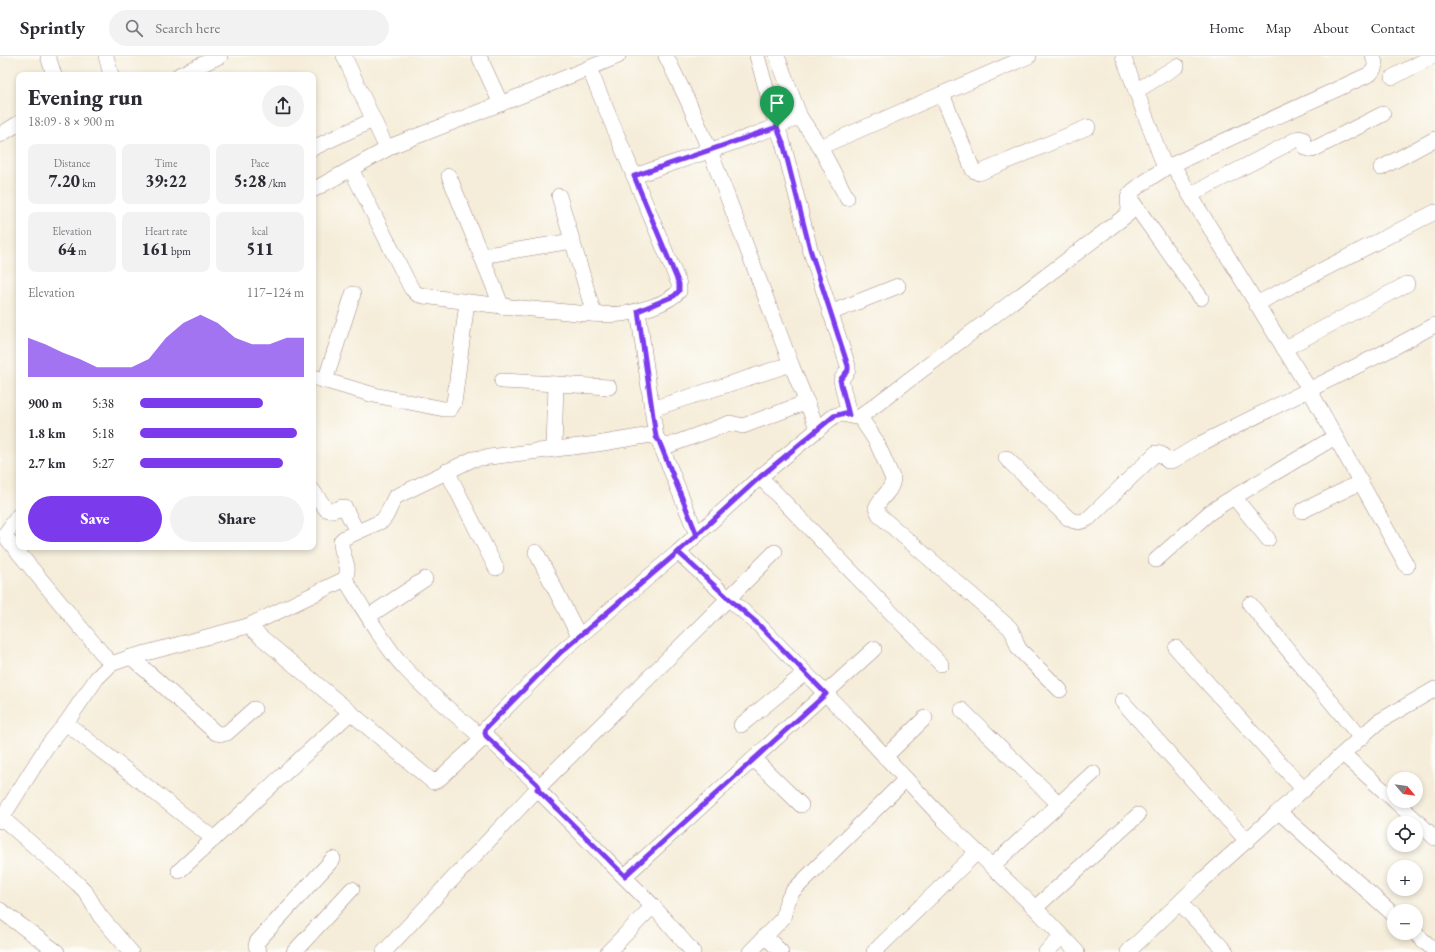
<!DOCTYPE html>
<html lang="en">
<head>
<meta charset="utf-8">
<style>
  body { margin:0; font-family:"EB Garamond",serif; background:#f2f2f3; color:#2b2b33; height:100vh; display:flex; flex-direction:column; font-size:15px; white-space:nowrap }
  * { box-sizing:border-box; margin:0 }
  p { font-size:13px; color:#7c7c81 }
  .icon { flex:none; width:22px; height:22px; fill:none; stroke:currentColor; stroke-width:2; stroke-linecap:round; stroke-linejoin:round }
  .map { position:relative; flex:1; overflow:hidden }
  .details { position:absolute; left:16px; top:16px; width:300px; height:478px; display:flex; flex-direction:column; background:#fff; border-radius:8px; box-shadow:0 2px 6px #0003 }
  .details>* { flex:none }
  .needle { width:26px; rotate:119deg }
  .tools { position:absolute; left:1387px; top:716px; display:grid; gap:8px }
  .tools a { display:grid; place-items:center; width:36px; height:36px; border-radius:50%; background:#fff; box-shadow:0 2px 6px #0003; font-size:20px }
  .pin { position:absolute; display:grid; place-items:center; width:34px; height:34px; color:#fff; margin:-41px -17px; border-radius:50% 50% 50% 0; rotate:-45deg; box-shadow:0 0 4px #0007 }
  .pin .icon { rotate:45deg }
  .round { display:grid; place-items:center; flex:none; width:42px; height:42px; border-radius:21px; background:#f2f2f3 }
  .head { display:flex; align-items:center; justify-content:space-between; height:68px; padding:0 12px }
  h1 { font-size:22px; font-weight:800; line-height:30px }
  .metrics { display:grid; grid-template-columns:repeat(3,1fr); gap:6px; height:68px; padding:4px 12px }
  .metrics div { display:grid; align-content:center; border-radius:8px; background:#f2f2f3; text-align:center }
  .metrics b { font-size:17px; font-weight:800 }
  .metrics small { font-size:11px; font-weight:400 }
  .metrics p { font-size:11px }
  .chart { height:112px; padding:8px 12px }
  .chart p { display:flex; justify-content:space-between }
  .chart svg { width:100%; height:72px; margin-top:4px; fill:#7c3aed; opacity:.7 }
  .primary-button { display:flex; gap:8px; margin-top:auto; padding:8px 12px }
  .primary-button a { flex:1; height:46px; border-radius:24px; background:#7c3aed; color:#fff; font-size:16px; font-weight:800; line-height:46px; text-align:center }
  .primary-button a+a { background:#f2f2f3; color:#2b2b33 }
  ul { padding:0 12px; list-style:none; font-size:13px }
  li { display:grid; grid-template-columns:64px 48px 1fr; align-items:center; height:30px }
  li i { height:10px; border-radius:5px; background:#7c3aed }
  header { display:flex; align-items:center; gap:24px; box-sizing:border-box; height:56px; padding:0 20px; background:#fff; border-bottom:1px solid #e1e1e2 }
  header strong { font-size:19px }
  nav { display:flex; gap:22px; margin-inline-start:auto; font-size:14px }
  .search { width:280px; height:36px; background:#f2f2f3; display:flex; align-items:center; gap:10px; box-sizing:border-box; padding:0 14px; border-radius:22px; color:#7c7c81; font-size:15px }
  .map>svg:first-child { display:block }
  .lines { fill:none; stroke-linecap:round; stroke-linejoin:round }
  .street-casing { stroke:#a08682; stroke-width:16 }
  .street { stroke:#fff; stroke-width:15 }
  .route-casing { stroke:#fff; stroke-width:8 }
  .route { stroke:#7c3aed; stroke-width:5 }
</style>
</head>
<body>
<header>
<strong>Sprintly</strong>
<div class="search"><svg class="icon" aria-label="search" viewBox="0 0 24 24"><circle cx="10" cy="10" r="6"/><path d="M15 15l6 6"/></svg>Search here</div>
<nav><a>Home</a><a>Map</a><a>About</a><a>Contact</a></nav>
</header>
<div class="map">
<svg width="1435" height="896" viewBox="0 0 1435 896">
  <rect width="100%" height="100%" fill="#fdfcf7"/>
  <filter id="ink" filterUnits="userSpaceOnUse"><feTurbulence type="fractalNoise" baseFrequency=".025" numOctaves="2"/><feDisplacementMap in="SourceGraphic" scale="8" xChannelSelector="R" yChannelSelector="G"/><feConvolveMatrix kernelMatrix="1 2 1 2 8 2 1 2 1" color-interpolation-filters="sRGB"/></filter>
  <filter id="wash" filterUnits="userSpaceOnUse"><feTurbulence type="fractalNoise" baseFrequency=".012" numOctaves="4" result="noise"/><feDisplacementMap in="SourceGraphic" scale="16" xChannelSelector="R" yChannelSelector="G"/><feGaussianBlur stdDeviation="0.9" result="paint"/><feColorMatrix in="noise" values="0 0 0 0 0 0 0 0 0 0 0 0 0 0 0 0 0 1.4 0 .05"/><feComposite in="paint" operator="in"/></filter>
  <g filter="url(#wash)">
    <rect width="100%" height="100%" fill="#f5edd9"/>
  </g>
  <g filter="url(#ink)">
    <g class="lines">
      <g class="street-casing">
        <g id="street">
          <path d="M 48,0 L 54,19"/>
          <path d="M 106,0 L 111,19"/>
          <path d="M 344,0 L 387,93"/>
          <path d="M 479,0 L 501,48"/>
          <path d="M 666,0 L 686,41 L 710,95 L 791,308 L 818,374"/>
          <path d="M 757,0 L 777,71 L 783,87 L 810,193 L 848,310 L 848,314 L 841,324 L 849,359"/>
          <path d="M 777,0 L 800,61 L 820,91 L 847,142"/>
          <path d="M 1123,0 L 1165,112"/>
          <path d="M 179,19 L 220,0"/>
          <path d="M 1393,21 L 1433,0"/>
          <path d="M 1136,35 L 1177,10"/>
          <path d="M 942,38 L 973,114 L 979,117 L 1088,71"/>
          <path d="M 0,79 L 19,67"/>
          <path d="M 820,91 L 1029,0"/>
          <path d="M 313,92 L 373,64"/>
          <path d="M 1173,109 L 1190,139 L 1309,333 L 1407,510"/>
          <path d="M 1381,112 L 1435,83"/>
          <path d="M 351,113 L 411,232 L 417,238 L 424,240 C 468,246 512,252 557,255 C 578,257 600,260 621,258 C 638,256 668,248 679,235 L 679,228 L 589,12"/>
          <path d="M 449,120 L 502,251"/>
          <path d="M 634,120 C 690,101 746,84 800,61"/>
          <path d="M 313,134 L 394,89 L 533,35 L 618,0"/>
          <path d="M 1190,139 L 1299,82 L 1303,83 L 1306,92 L 1312,94 L 1383,58"/>
          <path d="M 559,140 L 594,258"/>
          <path d="M 1129,141 L 1201,242"/>
          <path d="M 481,200 L 572,185"/>
          <path d="M 1256,248 L 1435,156"/>
          <path d="M 638,255 L 656,381"/>
          <path d="M 830,257 L 898,230"/>
          <path d="M 1284,293 L 1407,228"/>
          <path d="M 313,321 L 374,339 L 444,353 L 450,353 L 454,347 L 467,246"/>
          <path d="M 325,325 L 353,238"/>
          <path d="M 502,325 L 609,331"/>
          <path d="M 652,353 L 791,308"/>
          <path d="M 860,361 L 876,385 L 893,423 C 892,436 880,441 876,452 L 880,460 L 1010,572 C 1015,578 1015,586 1019,593 L 1060,634"/>
          <path d="M 662,392 L 730,367 L 743,370 L 807,346"/>
          <path d="M 554,393 L 556,328"/>
          <path d="M 1006,402 L 1068,462 C 1076,467 1081,467 1089,462 L 1156,397 L 1161,398 L 1168,405 L 1174,404 L 1202,387 L 1387,295 L 1435,269"/>
          <path d="M 447,415 L 496,512"/>
          <path d="M 760,421 L 941,608"/>
          <path d="M 313,435 L 326,453 C 332,456 336,453 342,451 L 345,452 L 357,476"/>
          <path d="M 1234,441 L 1268,483"/>
          <path d="M 1302,455 L 1361,426"/>
          <path d="M 19,459 L 6,477 L 8,484 L 111,608"/>
          <path d="M 536,496 L 579,580"/>
          <path d="M 678,496 L 728,542 L 758,568 L 855,668 L 943,763 L 1035,852 L 1077,896"/>
          <path d="M 1156,504 L 1209,457 L 1224,447 L 1335,381"/>
          <path d="M 345,523 C 363,552 380,583 402,609 C 426,636 457,659 483,683"/>
          <path d="M 1250,548 L 1361,682"/>
          <path d="M 369,560 L 425,523"/>
          <path d="M 248,570 L 433,726 L 438,724 L 486,680"/>
          <path d="M 1176,592 L 1304,734"/>
          <path d="M 131,601 L 216,677 L 221,678 L 227,677 L 254,653"/>
          <path d="M 1122,645 L 1247,785"/>
          <path d="M 962,654 L 1059,748"/>
          <path d="M 66,667 L 214,783"/>
          <path d="M 741,669 L 805,617"/>
          <path d="M 1343,698 L 1394,744"/>
          <path d="M 885,701 L 925,662"/>
          <path d="M 754,703 L 801,749"/>
          <path d="M 539,731 L 775,496"/>
          <path d="M 537,733 L 653,850 L 693,896"/>
          <path d="M 1395,745 L 1435,782"/>
          <path d="M 1279,756 L 1394,859"/>
          <path d="M 2,762 L 78,828 L 85,835 L 100,860 L 131,896"/>
          <path d="M 0,765 L 47,690 L 66,667 L 97,622 L 111,608 L 131,601 L 248,570 L 345,523 C 352,509 340,499 341,485 L 344,482 L 382,465 L 386,460 L 395,441 L 473,403 L 597,388 L 651,379 L 656,381 L 659,385 L 697,479"/>
          <path d="M 992,810 L 1093,717"/>
          <path d="M 179,815 L 350,657"/>
          <path d="M 625,820 L 874,593"/>
          <path d="M 1180,847 L 1226,896"/>
          <path d="M 1035,852 L 1138,759"/>
          <path d="M 0,854 L 57,896"/>
          <path d="M 1415,877 L 1435,895"/>
          <path d="M 765,880 L 781,896"/>
          <path d="M 259,896 L 256,890 L 257,886 L 333,803"/>
          <path d="M 294,896 L 352,833"/>
          <path d="M 384,896 L 539,731 L 537,728 L 486,680 L 485,677 L 486,672 L 561,596 L 678,496 L 760,421 L 834,360 C 847,355 849,362 860,361 L 1128,158 C 1131,151 1126,146 1129,139 C 1134,132 1157,118 1165,112 L 1370,18 C 1376,12 1376,8 1373,0"/>
          <path d="M 608,896 L 653,850"/>
          <path d="M 750,896 L 783,862 L 787,845 L 793,835 L 906,723"/>
          <path d="M 874,896 L 977,796"/>
          <path d="M 1046,896 L 1062,881"/>
          <path d="M 1128,896 L 1204,823 L 1378,666 L 1435,633"/>
        </g>
      </g>
      <use href="#street" class="street"/>
    </g>
  </g>
  <g class="lines" filter="url(#ink)">
    <g class="route-casing">
      <path id="route" d="M 777,71 L 783,87 L 810,193 L 848,310 L 848,314 L 840,324 L 849,359 L 845,357 L 834,360 L 760,421 L 678,496 L 561,596 L 486,672 L 485,677 L 486,680 L 537,728 L 539,731 L 537,733 L 625,820 L 826,638 L 758,568 L 728,542 L 678,496 L 697,479 L 659,385 L 656,381 L 638,255 L 674,240 L 679,235 L 679,228 L 634,120 L 777,71"/>
    </g>
    <use href="#route" class="route"/>
  </g>
</svg>
<div class="tools">
<a><svg class="needle" viewBox="-14 -14 28 28"><path d="M0-13l5 13h-10z" fill="#e53935"/><path d="M0 13l5-13h-10z" fill="#7c7c81"/></svg></a>
<a><svg class="icon" aria-label="locate" viewBox="0 0 24 24"><circle cx="12" cy="12" r="6"/><path d="M12 2v4M12 18v4M2 12h4M18 12h4"/></svg></a>
<a>+</a>
<a>−</a>
</div>
<div class="pin" style="left:777px;top:71px;background:#1e9e55"><svg class="icon" aria-label="arrive" viewBox="0 0 24 24"><path d="M6 21V4h12l-3 4 3 4H6"/></svg></div>
<section class="details">
<div class="head"><div><h1>Evening run</h1><p>18:09 · 8 × 900 m</p></div><a class="round"><svg class="icon" aria-label="share" viewBox="0 0 24 24"><path d="M12 15V3M7 8l5-5 5 5M5 13v7h14v-7"/></svg></a></div>
<div class="metrics">
<div><p>Distance</p><b>7.20<small> km</small></b></div>
<div><p>Time</p><b>39:22</b></div>
<div><p>Pace</p><b>5:28<small> /km</small></b></div>
</div>
<div class="metrics">
<div><p>Elevation</p><b>64<small> m</small></b></div>
<div><p>Heart rate</p><b>161<small> bpm</small></b></div>
<div><p>kcal</p><b>511</b></div>
</div>
<div class="chart"><p><span>Elevation</span>117–124 m</p>
<svg viewBox="0 0 160 44" preserveAspectRatio="none"><path d="M0 44V20L10 24L20 29L30 33L40 38L50 38L60 38L70 33L80 20L90 11L100 6L110 11L120 20L130 24L140 24L150 20L160 20V44z"/></svg>
</div>
<ul>
<li><b>900 m</b>5:38<i style="width:75%"></i></li>
<li><b>1.8 km</b>5:18<i style="width:96%"></i></li>
<li><b>2.7 km</b>5:27<i style="width:87%"></i></li>
</ul>
<div class="primary-button"><a>Save</a><a>Share</a></div>
</section>
</div>
</body>
</html>
